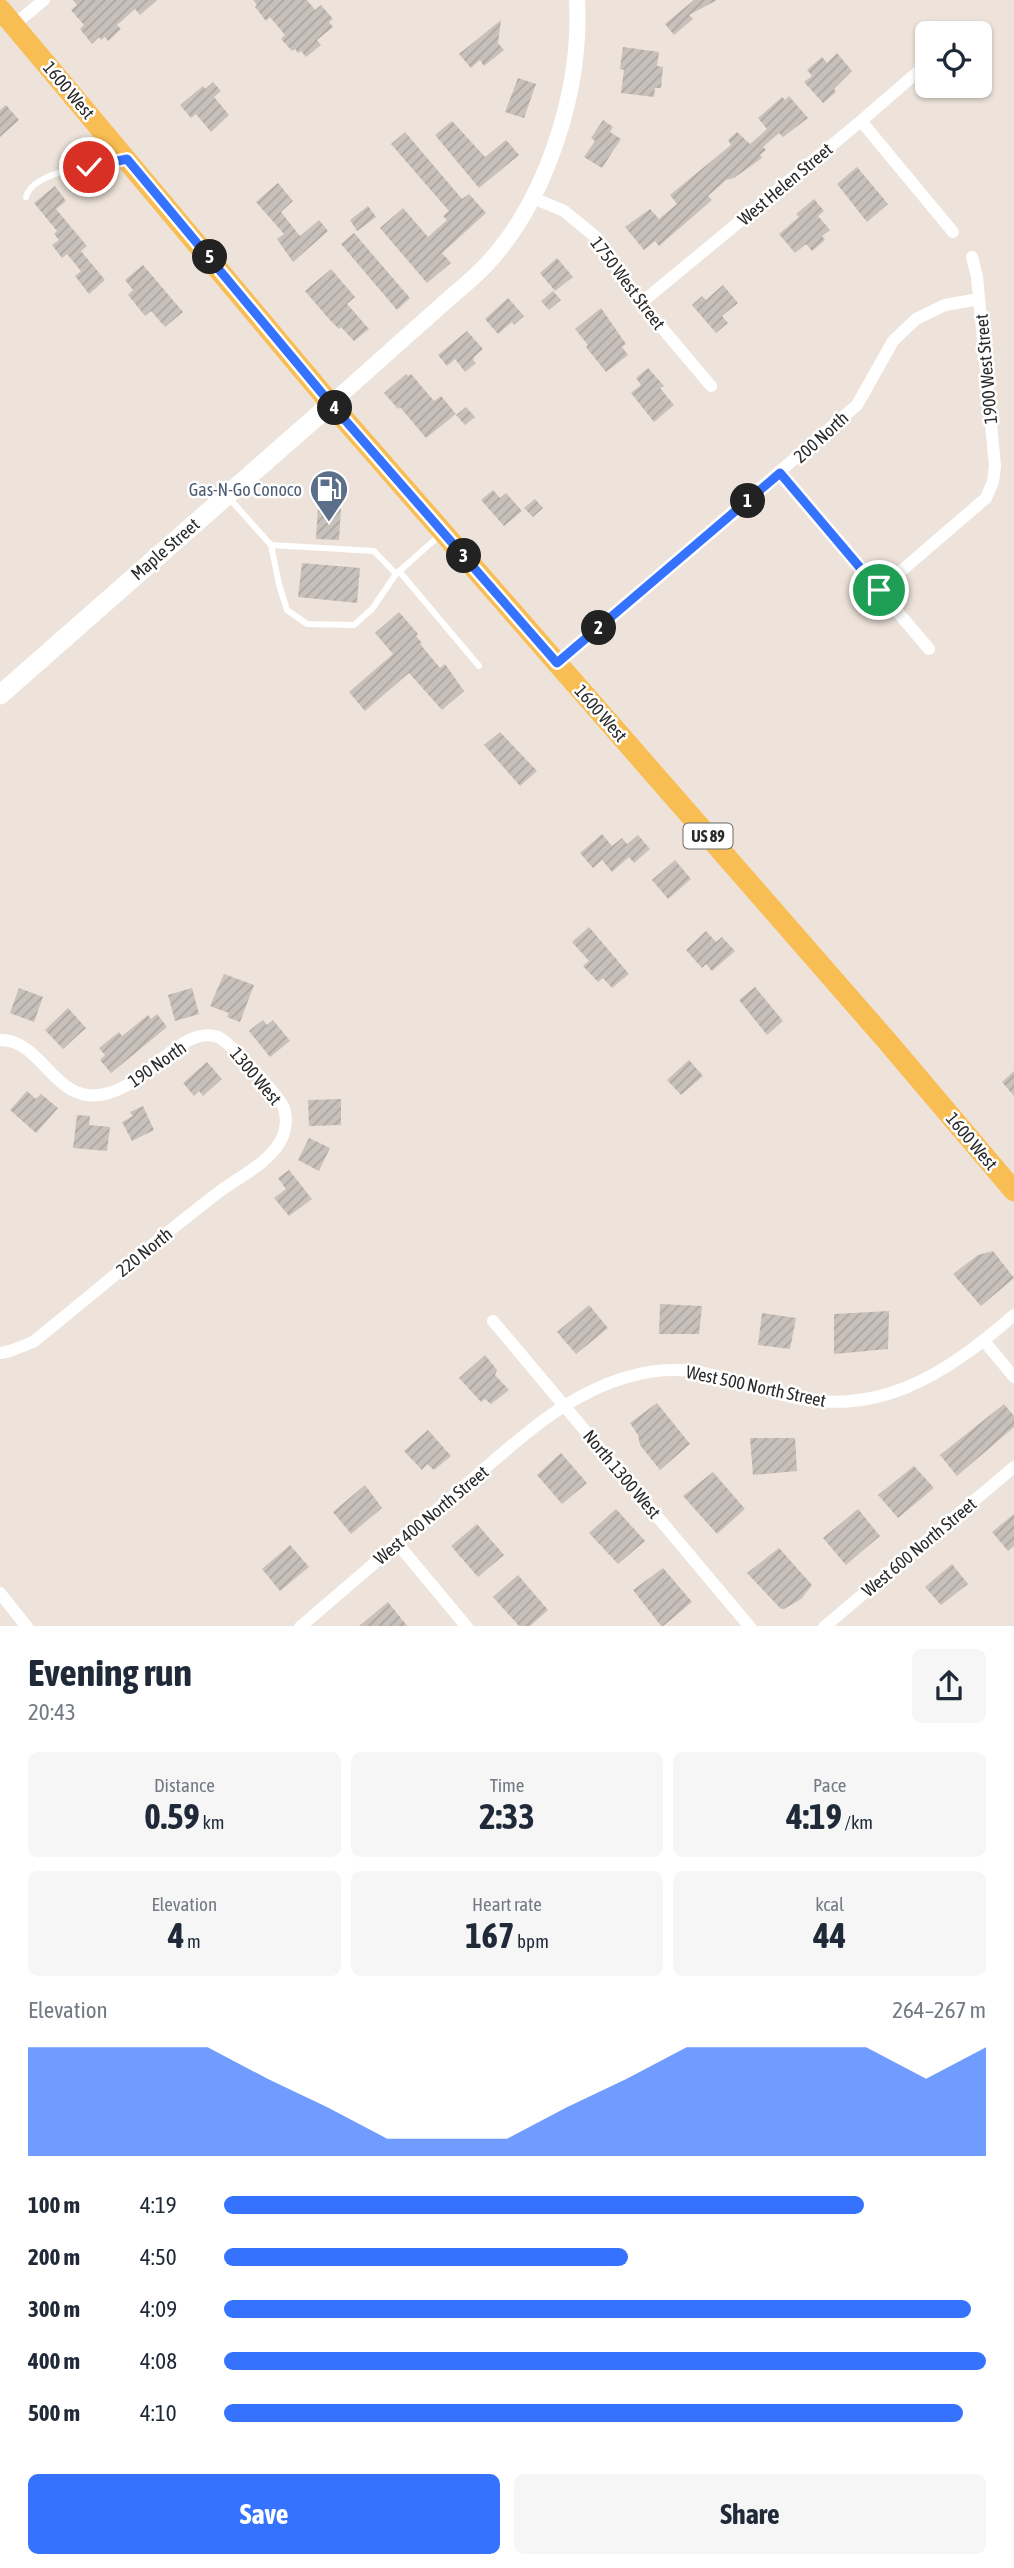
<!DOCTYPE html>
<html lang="en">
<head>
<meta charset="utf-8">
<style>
  body { margin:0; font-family:"Asap Condensed",sans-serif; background:#f6f6f7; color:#1f2937; height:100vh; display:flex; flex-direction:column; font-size:26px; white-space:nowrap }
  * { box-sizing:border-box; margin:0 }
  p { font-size:23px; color:#747a83 }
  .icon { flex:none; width:38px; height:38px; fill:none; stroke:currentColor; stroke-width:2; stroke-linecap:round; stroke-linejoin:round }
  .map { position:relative; height:1626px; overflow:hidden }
  .details { display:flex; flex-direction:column; background:#fff; flex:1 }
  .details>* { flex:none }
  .buttons { position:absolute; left:915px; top:21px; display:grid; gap:14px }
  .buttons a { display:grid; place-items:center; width:77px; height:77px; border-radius:10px; background:#fff; box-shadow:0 2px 5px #0004; font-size:35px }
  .pin { position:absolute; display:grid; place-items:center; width:60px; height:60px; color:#fff; margin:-30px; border:4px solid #fff; border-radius:50%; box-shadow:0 2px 7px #0007 }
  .km { position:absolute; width:35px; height:35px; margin:-18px; border-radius:50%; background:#222; color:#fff; font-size:19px; line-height:35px; text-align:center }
  .round { display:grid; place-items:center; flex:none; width:74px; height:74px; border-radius:10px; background:#f6f6f7 }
  .headline { display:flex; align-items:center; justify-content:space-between; height:119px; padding:0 28px }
  h1 { font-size:38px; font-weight:700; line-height:52px }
  .figures { display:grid; grid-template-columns:repeat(3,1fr); gap:10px; height:119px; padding:7px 28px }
  .figures div { display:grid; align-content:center; border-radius:10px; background:#f6f6f7; text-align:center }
  .figures b { font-size:35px; font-weight:700 }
  .figures small { font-size:19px; font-weight:400 }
  .figures p { font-size:19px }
  .chart { height:196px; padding:14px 28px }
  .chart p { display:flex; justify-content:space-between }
  .chart svg { width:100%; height:126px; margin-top:7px; fill:#3573ff; opacity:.7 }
  .cta { display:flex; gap:14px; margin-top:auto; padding:14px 28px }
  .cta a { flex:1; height:80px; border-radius:10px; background:#3573ff; color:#fff; font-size:28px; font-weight:700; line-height:80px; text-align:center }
  .cta a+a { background:#f6f6f7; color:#1f2937 }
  ul { padding:0 28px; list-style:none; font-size:23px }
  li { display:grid; grid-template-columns:112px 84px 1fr; align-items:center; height:52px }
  li i { height:18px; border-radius:9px; background:#3573ff }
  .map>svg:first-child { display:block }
  .building { fill:url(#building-hatch) }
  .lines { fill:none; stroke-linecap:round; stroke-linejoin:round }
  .service { stroke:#fff; stroke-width:6 }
  .minor { stroke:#fff; stroke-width:12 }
  .tertiary { stroke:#fff; stroke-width:16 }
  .secondary { stroke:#fff; stroke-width:19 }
  .primary { stroke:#f9be53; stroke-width:21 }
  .route-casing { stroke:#fff; stroke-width:14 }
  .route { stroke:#3573ff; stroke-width:9 }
  .labels { text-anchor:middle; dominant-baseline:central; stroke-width:5; stroke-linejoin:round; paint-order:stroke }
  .shield { fill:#fff; stroke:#6a6a6a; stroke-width:2 }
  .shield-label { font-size:16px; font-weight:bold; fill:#2a2a2a }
  .street-label { font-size:18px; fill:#2a2a2a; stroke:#fff }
  .service-label { font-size:18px; fill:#4e5e75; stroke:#fff; text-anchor:end }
</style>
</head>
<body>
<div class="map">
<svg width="1014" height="1627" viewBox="0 0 1014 1627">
  <defs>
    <pattern id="building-hatch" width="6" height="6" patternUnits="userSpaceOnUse" patternTransform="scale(1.75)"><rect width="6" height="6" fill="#c8c0ba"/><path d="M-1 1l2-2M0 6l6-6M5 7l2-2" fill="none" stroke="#aca5a0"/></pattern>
  </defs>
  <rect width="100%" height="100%" fill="#ede3da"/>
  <g class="building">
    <path d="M 73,0 L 157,0 L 140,15 L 135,9 L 117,25 L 121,29 L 108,41 L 105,37 L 101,40 L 99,37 L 92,44 L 80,29 L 84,25 L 71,10 L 77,5 Z"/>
    <path d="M 253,0 L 307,0 L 315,10 L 321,5 L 333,19 L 329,22 L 333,27 L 317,40 L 321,45 L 306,57 L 301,51 L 298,53 L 295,49 L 292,51 L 281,39 L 285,35 L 270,17 L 266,21 L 255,7 L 257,5 Z"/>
    <path d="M 694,0 L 717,0 L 689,15 L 693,19 L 674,35 L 665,24 Z"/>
    <path d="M 501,20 L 498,43 L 504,50 L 484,66 L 480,60 L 471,68 L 459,54 Z"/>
    <path d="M 623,47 L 659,52 L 657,66 L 663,67 L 661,88 L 655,88 L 654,97 L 621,93 L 624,70 L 620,69 Z"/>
    <path d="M 837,53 L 852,71 L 834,89 L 836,92 L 823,103 L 804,82 L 812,76 L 807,70 L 822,57 L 827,63 Z"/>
    <path d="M 518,78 L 536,84 L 524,118 L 505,112 Z"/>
    <path d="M 213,82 L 221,91 L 214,97 L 229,115 L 211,132 L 196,114 L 191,118 L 180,105 L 203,86 L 205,89 Z"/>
    <path d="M 789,96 L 808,118 L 783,137 L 779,133 L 763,147 L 766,150 L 760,155 L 762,158 L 734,178 L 726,180 L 708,196 L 712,200 L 659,246 L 655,241 L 644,250 L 625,227 L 650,209 L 659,219 L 677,204 L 670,195 L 731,145 L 728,140 L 737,132 L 750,144 L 767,129 L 758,118 L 782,97 L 785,100 Z"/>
    <path d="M 6,105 L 19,120 L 0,137 L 0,110 Z"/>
    <path d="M 603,120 L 613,127 L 610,132 L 621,139 L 602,168 L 584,157 L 595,141 L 591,138 Z"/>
    <path d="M 452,121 L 485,157 L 506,140 L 519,155 L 479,188 L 435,135 Z"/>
    <path d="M 405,132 L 462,199 L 469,194 L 486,213 L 442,253 L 451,263 L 427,283 L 380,228 L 403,208 L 428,237 L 447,220 L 443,216 L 449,211 L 391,144 Z"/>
    <path d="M 857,167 L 888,204 L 867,222 L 837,184 Z"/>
    <path d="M 278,183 L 293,201 L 281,212 L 300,236 L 319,220 L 328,231 L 293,262 L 277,239 L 284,234 L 256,202 Z"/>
    <path d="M 55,186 L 66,201 L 56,209 L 87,246 L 81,251 L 105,280 L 89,294 L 75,276 L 81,271 L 67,254 L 62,258 L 52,245 L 59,240 L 54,234 L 57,231 L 34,203 Z"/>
    <path d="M 814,199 L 824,211 L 818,216 L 830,230 L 822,236 L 825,240 L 812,251 L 806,244 L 795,253 L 779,234 L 799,217 L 796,214 Z"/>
    <path d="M 368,206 L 376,217 L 357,231 L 350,220 Z"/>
    <path d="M 354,233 L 410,298 L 397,310 L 341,244 Z"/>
    <path d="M 557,258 L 573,277 L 555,291 L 540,273 Z"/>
    <path d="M 143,265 L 183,312 L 165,327 L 151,311 L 145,316 L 128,295 L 133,290 L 125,280 Z"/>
    <path d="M 331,269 L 355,297 L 347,304 L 369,329 L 354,341 L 341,327 L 339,329 L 329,319 L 305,291 Z"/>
    <path d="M 723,285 L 738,303 L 722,316 L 728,323 L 716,333 L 692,305 L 702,296 L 706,300 Z"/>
    <path d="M 553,291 L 561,300 L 549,310 L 541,301 Z"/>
    <path d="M 508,298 L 524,316 L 514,325 L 512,322 L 498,334 L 485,319 Z"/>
    <path d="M 601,308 L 626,344 L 622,347 L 628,355 L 606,372 L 586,347 L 588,345 L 575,329 Z"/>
    <path d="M 467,331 L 483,349 L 474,357 L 473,360 L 476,363 L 465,372 L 455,359 L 447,366 L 438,355 Z"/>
    <path d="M 648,368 L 664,386 L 660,388 L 674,405 L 654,422 L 631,393 L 641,385 L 636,378 Z"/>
    <path d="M 406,374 L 408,376 L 411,374 L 434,401 L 441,396 L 456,414 L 426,438 L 400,407 L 398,409 L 384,393 Z"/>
    <path d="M 466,407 L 475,417 L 465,425 L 456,415 Z"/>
    <path d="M 493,490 L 500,498 L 506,493 L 522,511 L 504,526 L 481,500 Z"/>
    <path d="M 535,499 L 543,508 L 533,517 L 524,508 Z"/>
    <path d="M 318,507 L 341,508 L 339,540 L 316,539 Z"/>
    <path d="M 302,563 L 360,568 L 357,603 L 298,597 Z"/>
    <path d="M 399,612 L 418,634 L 416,636 L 422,643 L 420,644 L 440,668 L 445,664 L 464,691 L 442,710 L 409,673 L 365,711 L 349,692 L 393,654 L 375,633 Z"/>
    <path d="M 500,732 L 537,771 L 520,786 L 484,745 Z"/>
    <path d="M 602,834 L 612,846 L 622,838 L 627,844 L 638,835 L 650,849 L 634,863 L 629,857 L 612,872 L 602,860 L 593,868 L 580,853 Z"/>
    <path d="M 675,860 L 691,879 L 668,899 L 652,880 Z"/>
    <path d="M 589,927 L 629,974 L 612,988 L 603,978 L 598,982 L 583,966 L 589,961 L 572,942 Z"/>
    <path d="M 706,931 L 716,942 L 722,937 L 735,951 L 712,971 L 706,964 L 702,968 L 686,950 Z"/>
    <path d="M 224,974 L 254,985 L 240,1022 L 227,1017 L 229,1013 L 210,1006 Z"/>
    <path d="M 755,987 L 783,1021 L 767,1035 L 739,1000 Z"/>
    <path d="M 19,988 L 43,997 L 34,1022 L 10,1013 Z"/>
    <path d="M 192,988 L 199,1014 L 175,1021 L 168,995 Z"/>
    <path d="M 68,1008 L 86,1028 L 63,1049 L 45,1030 Z"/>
    <path d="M 157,1014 L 167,1027 L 111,1073 L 100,1060 L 105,1055 L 99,1048 L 119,1032 L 122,1036 L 148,1015 L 151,1019 Z"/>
    <path d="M 263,1020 L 267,1025 L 273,1020 L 290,1041 L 270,1057 L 249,1031 Z"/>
    <path d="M 689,1060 L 703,1076 L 681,1095 L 667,1080 Z"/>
    <path d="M 207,1062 L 222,1079 L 203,1096 L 199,1091 L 194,1096 L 183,1083 Z"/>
    <path d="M 1014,1071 L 1014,1096 L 1002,1082 Z"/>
    <path d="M 27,1091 L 36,1099 L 41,1094 L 58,1108 L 36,1133 L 10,1110 Z"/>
    <path d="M 341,1099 L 341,1125 L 309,1126 L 308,1100 Z"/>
    <path d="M 143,1106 L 154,1130 L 132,1141 L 122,1122 L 133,1116 L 130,1112 Z"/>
    <path d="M 77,1115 L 90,1116 L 89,1125 L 110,1127 L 107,1151 L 73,1148 Z"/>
    <path d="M 309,1138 L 330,1148 L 319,1171 L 298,1160 Z"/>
    <path d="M 289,1170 L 312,1199 L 289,1216 L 274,1198 L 286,1189 L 278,1178 Z"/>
    <path d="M 993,1251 L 1014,1278 L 981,1306 L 953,1274 L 978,1255 Z"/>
    <path d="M 660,1304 L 702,1306 L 699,1334 L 659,1334 Z"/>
    <path d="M 589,1305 L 608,1328 L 576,1354 L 557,1332 Z"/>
    <path d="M 889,1311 L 888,1349 L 834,1354 L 834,1314 Z"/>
    <path d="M 762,1313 L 796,1318 L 790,1349 L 758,1345 Z"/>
    <path d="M 485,1355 L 497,1370 L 495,1375 L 509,1390 L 491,1404 L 485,1399 L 481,1402 L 459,1378 Z"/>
    <path d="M 657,1403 L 690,1444 L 660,1470 L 640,1445 L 638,1435 L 630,1423 Z"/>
    <path d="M 1004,1404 L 1014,1416 L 1014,1427 L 957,1476 L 940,1455 Z"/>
    <path d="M 428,1430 L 451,1456 L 434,1470 L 427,1464 L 422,1470 L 404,1451 Z"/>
    <path d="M 750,1438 L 795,1438 L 797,1471 L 753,1475 Z"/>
    <path d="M 561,1453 L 587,1483 L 562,1504 L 537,1475 Z"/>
    <path d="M 914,1466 L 934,1488 L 898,1518 L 878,1495 Z"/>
    <path d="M 713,1472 L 745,1509 L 717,1534 L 683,1496 Z"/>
    <path d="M 365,1485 L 382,1508 L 351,1534 L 333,1512 Z"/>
    <path d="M 616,1509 L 645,1541 L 618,1564 L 589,1533 Z"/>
    <path d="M 858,1509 L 880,1536 L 846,1565 L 823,1538 Z"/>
    <path d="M 1014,1514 L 1014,1546 L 1008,1551 L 992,1532 Z"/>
    <path d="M 477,1524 L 504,1555 L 478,1577 L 451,1546 Z"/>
    <path d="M 290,1545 L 309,1567 L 280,1591 L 262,1569 Z"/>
    <path d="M 779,1548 L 812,1585 L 801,1599 L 784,1609 L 781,1609 L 747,1573 Z"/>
    <path d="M 952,1564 L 968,1584 L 941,1605 L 925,1587 Z"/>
    <path d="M 663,1568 L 692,1602 L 662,1627 L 633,1590 Z"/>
    <path d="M 518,1575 L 548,1610 L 529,1627 L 520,1627 L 493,1597 Z"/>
    <path d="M 388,1602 L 408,1627 L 358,1627 Z"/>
  </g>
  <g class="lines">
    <g class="service">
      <path d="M 26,197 C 33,170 97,165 122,160"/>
      <path d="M 229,498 L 271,545 L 279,584 L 287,610 L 307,624 L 354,625 L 372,609 L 396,574 L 439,536"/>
      <path d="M 271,545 L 374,551 L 396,574"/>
      <path d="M 399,571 L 479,666"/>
    </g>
    <g class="minor">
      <path d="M 14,25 L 44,0"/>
      <path d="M 861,121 L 953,232"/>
      <path d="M 531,197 L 564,211 L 597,238 L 641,303 L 711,386"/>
      <path d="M 641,303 L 861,121 L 928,63"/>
      <path d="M 780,473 L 929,649"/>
      <path d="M 879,590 L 986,498 L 993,482 L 995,466 L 977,277 L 972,257"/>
      <path d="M 557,663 L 857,405 L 893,341 L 916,319 L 945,305 L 979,299"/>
      <path d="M 0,1040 C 37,1039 51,1090 87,1095 C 140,1102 177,1022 218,1037 C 230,1042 276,1093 283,1106 C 288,1117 286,1132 280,1142 C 266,1165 240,1176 219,1192 C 156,1240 95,1292 33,1342 L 10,1351 L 0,1353"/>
      <path d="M 493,1321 L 750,1627"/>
      <path d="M 984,1341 L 1014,1377"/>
      <path d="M 397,1543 L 467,1627"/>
      <path d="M 0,1593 L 27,1627"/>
      <path d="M 300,1627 C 353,1581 407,1535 461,1489 C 513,1445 563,1394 631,1376 C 687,1360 727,1379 780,1394 C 876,1421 945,1375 1014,1315"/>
      <path d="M 824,1627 L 1014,1467"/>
    </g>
    <path class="tertiary" d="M 331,404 C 365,373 400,342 434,312 C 451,296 470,282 486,265 C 547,200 582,89 577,0"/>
    <path class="secondary" d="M 0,695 L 331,404"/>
    <path class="primary" d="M 0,9 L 331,404 L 887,1041 L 1014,1191"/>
  </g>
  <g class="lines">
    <g class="route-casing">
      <path id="route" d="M 89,167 L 127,159 L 331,404 L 557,663 L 780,473 L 879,590"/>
    </g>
    <use href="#route" class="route"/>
  </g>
  <defs>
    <g id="fuel-pin" transform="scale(2.0125)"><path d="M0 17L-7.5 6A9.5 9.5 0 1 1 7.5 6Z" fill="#5c6f8a" stroke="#fff"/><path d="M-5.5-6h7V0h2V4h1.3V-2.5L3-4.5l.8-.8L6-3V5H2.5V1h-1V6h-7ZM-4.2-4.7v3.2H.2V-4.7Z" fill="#fff"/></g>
  </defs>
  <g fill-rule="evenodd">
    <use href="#fuel-pin" x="329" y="489"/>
  </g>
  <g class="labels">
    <rect class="shield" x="683.5" y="823.5" width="49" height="25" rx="5"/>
    <g class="shield-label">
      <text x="708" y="836">US 89</text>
    </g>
    <g class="street-label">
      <text transform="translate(69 90) rotate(50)">1600 West</text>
      <text transform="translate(785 184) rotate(-40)">West Helen Street</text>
      <text transform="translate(628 283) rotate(53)">1750 West Street</text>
      <text transform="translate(986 369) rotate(-95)">1900 West Street</text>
      <text transform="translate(821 437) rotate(-42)">200 North</text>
      <text transform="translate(165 549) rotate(-41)">Maple Street</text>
      <text transform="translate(601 713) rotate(49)">1600 West</text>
      <text transform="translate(157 1064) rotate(-35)">190 North</text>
      <text transform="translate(256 1076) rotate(50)">1300 West</text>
      <text transform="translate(972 1141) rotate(50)">1600 West</text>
      <text transform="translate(144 1252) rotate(-39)">220 North</text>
      <text transform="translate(756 1386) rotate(12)">West 500 North Street</text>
      <text transform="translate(622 1474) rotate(50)">North 1300 West</text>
      <text transform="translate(431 1515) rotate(-40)">West 400 North Street</text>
      <text transform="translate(919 1547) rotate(-40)">West 600 North Street</text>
    </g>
    <g class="service-label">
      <text x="302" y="489">Gas-N-Go Conoco</text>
    </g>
  </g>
</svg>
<div class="buttons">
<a><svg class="icon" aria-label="locate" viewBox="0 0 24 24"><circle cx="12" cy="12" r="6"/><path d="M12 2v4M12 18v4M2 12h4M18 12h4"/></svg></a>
</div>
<div class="pin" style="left:879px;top:590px;background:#1e9e55"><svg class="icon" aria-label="arrive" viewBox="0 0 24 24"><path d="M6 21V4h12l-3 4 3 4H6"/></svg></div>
<div class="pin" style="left:89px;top:167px;background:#d93025"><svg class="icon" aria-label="check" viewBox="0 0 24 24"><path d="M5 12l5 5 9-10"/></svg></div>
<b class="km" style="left:748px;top:501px">1</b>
<b class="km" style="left:599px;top:628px">2</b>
<b class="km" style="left:464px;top:556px">3</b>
<b class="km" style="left:335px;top:408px">4</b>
<b class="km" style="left:210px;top:257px">5</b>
</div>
<section class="details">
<div class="headline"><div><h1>Evening run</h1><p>20:43</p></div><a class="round"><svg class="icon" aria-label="share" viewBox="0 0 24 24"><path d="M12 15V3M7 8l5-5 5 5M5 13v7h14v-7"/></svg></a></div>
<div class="figures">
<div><p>Distance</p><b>0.59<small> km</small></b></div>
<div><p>Time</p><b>2:33</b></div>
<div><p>Pace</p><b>4:19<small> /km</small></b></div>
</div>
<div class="figures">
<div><p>Elevation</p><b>4<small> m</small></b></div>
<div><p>Heart rate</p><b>167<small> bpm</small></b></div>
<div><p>kcal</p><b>44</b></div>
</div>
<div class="chart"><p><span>Elevation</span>264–267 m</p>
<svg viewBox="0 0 160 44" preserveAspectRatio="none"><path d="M0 44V6L10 6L20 6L30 6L40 17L50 27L60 38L70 38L80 38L90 27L100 17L110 6L120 6L130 6L140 6L150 17L160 6V44z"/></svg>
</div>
<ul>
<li><b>100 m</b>4:19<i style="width:84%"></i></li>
<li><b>200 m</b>4:50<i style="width:53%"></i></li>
<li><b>300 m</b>4:09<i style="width:98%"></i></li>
<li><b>400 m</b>4:08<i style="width:100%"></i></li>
<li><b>500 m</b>4:10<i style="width:97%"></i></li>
</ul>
<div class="cta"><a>Save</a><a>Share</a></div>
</section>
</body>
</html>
